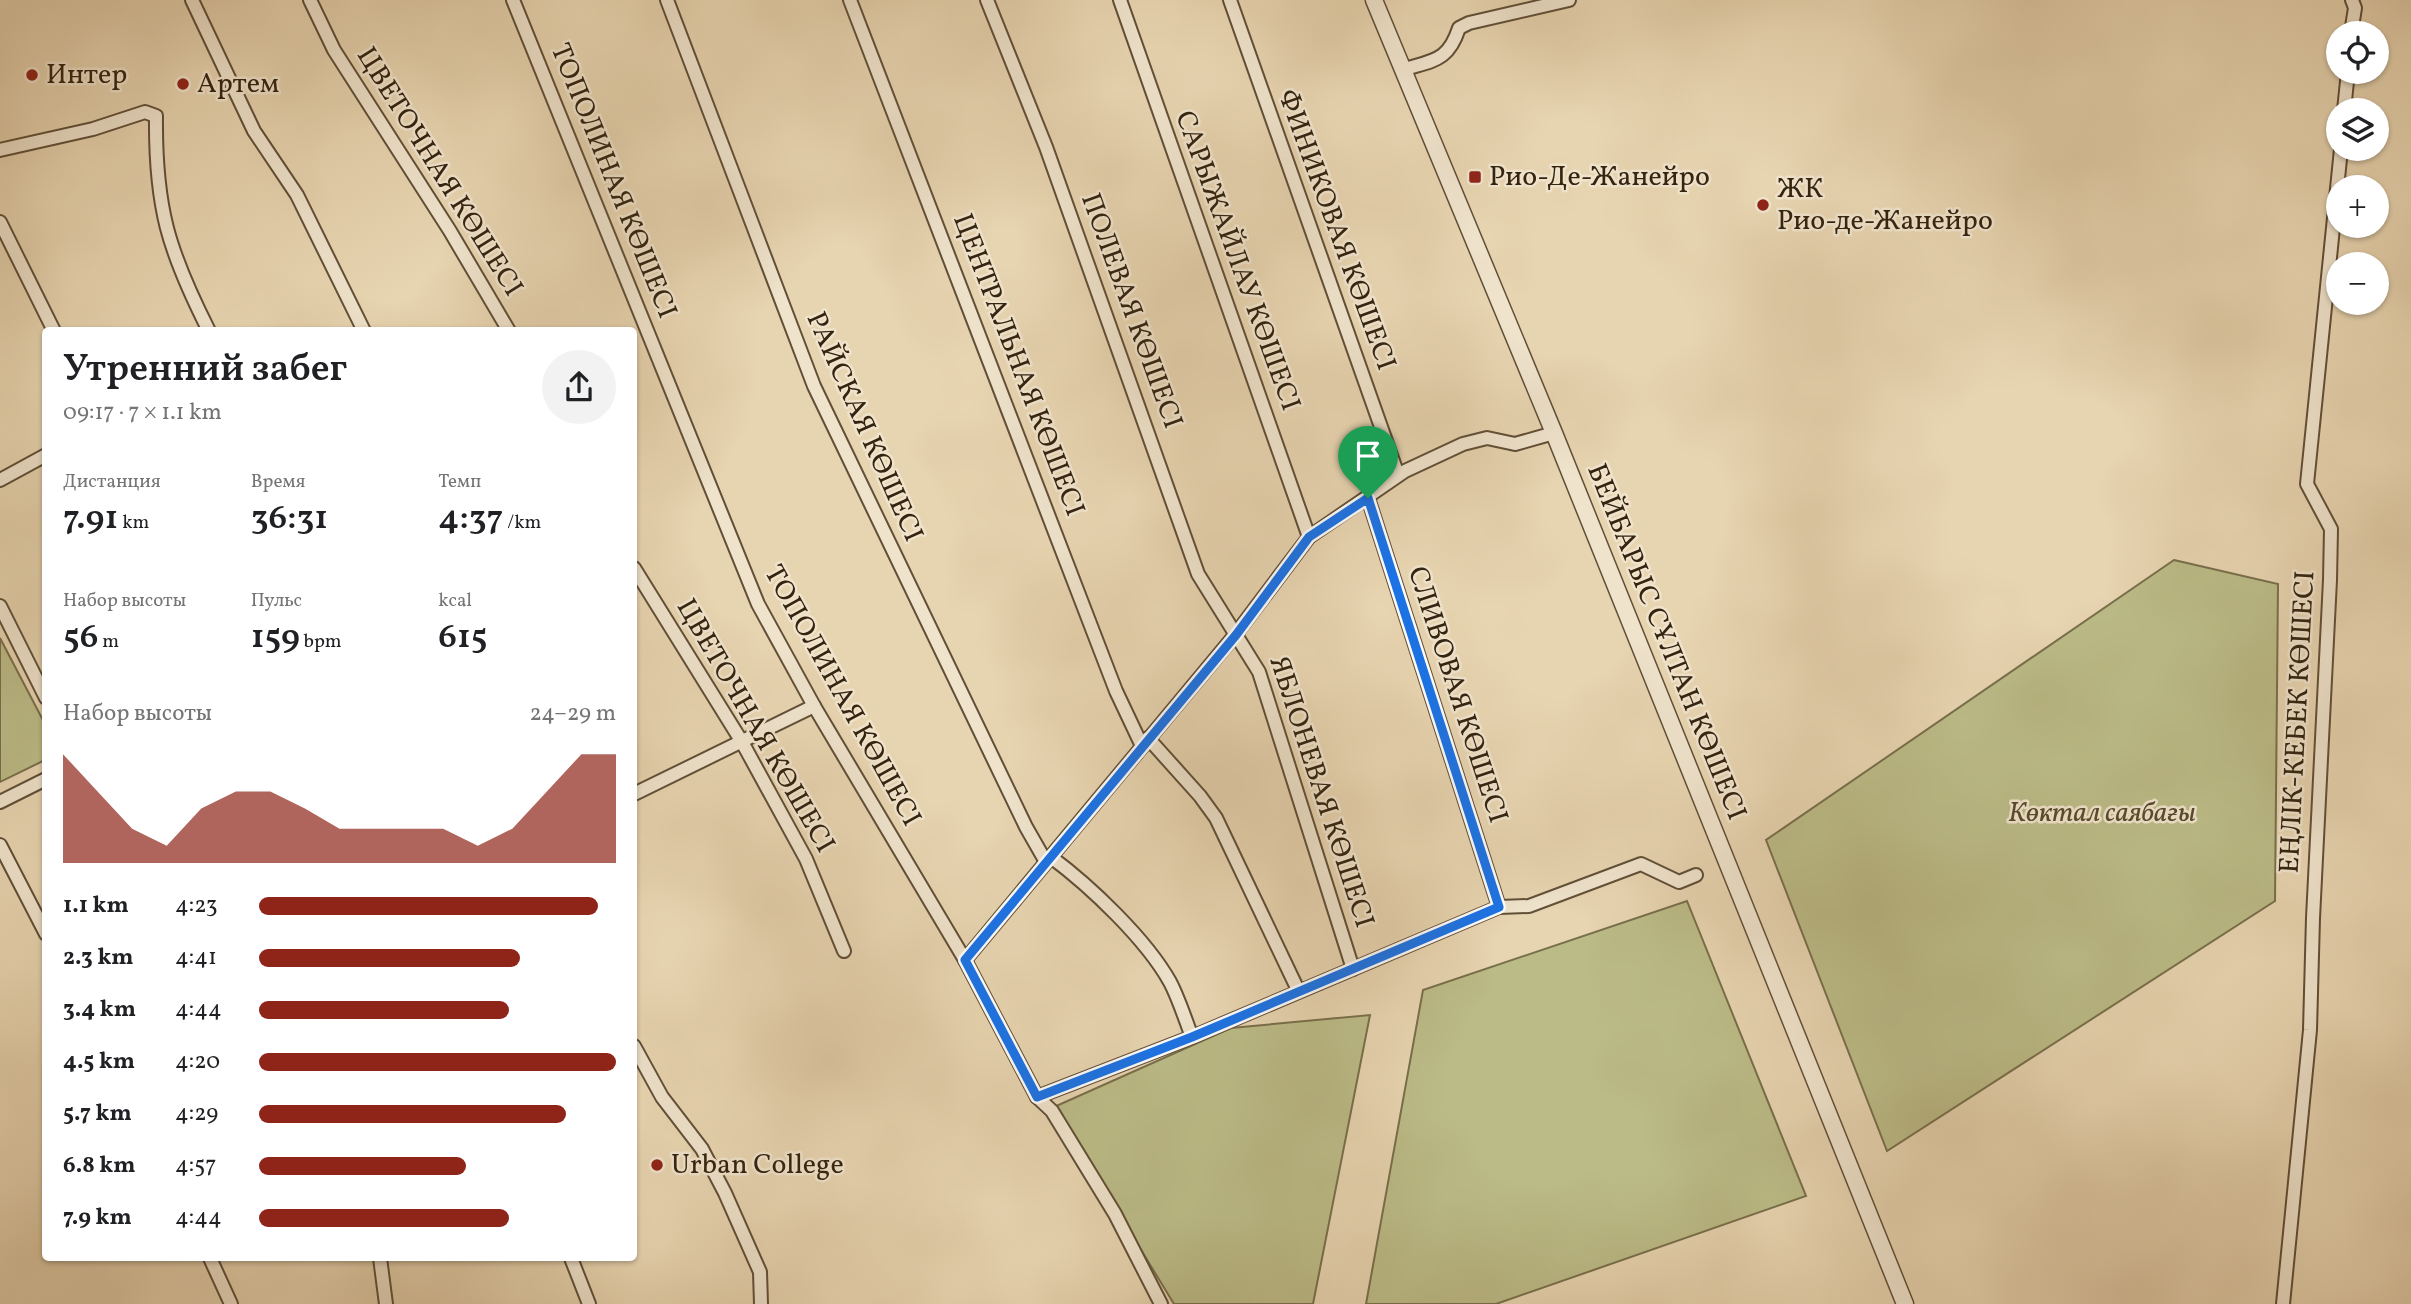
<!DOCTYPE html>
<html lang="ru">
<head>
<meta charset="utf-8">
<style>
  body { margin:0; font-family:Vollkorn,serif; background:#f2f2f2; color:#202124; height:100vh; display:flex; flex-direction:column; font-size:26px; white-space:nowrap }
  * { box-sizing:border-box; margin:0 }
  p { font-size:23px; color:#757577 }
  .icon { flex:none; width:38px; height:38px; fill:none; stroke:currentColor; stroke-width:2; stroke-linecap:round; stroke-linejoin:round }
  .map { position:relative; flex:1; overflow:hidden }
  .details { position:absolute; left:42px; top:327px; width:595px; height:934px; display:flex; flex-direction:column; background:#fff; border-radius:7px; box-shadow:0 2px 5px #0004 }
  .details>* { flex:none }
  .fabs { position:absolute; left:2326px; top:21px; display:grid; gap:14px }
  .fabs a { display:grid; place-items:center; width:63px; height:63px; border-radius:50%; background:#fff; box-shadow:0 2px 5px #0004; font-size:35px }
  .pin { position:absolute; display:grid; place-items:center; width:60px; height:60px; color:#fff; margin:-72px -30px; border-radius:50% 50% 50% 0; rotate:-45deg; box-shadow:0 0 7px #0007 }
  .pin .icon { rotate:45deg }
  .round { display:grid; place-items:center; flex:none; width:74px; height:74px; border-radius:37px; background:#f2f2f2 }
  .headline { display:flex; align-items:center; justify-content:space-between; height:119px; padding:0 21px }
  h1 { font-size:38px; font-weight:600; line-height:52px }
  .metrics { display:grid; grid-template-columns:repeat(3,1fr); gap:10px; height:119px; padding:7px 21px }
  .metrics div { display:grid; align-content:center }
  .metrics b { font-size:35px; font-weight:600 }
  .metrics small { font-size:19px; font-weight:400 }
  .metrics p { font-size:19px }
  .chart { height:196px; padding:14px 21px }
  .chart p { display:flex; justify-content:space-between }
  .chart svg { width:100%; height:126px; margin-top:7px; fill:#8f2418; opacity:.7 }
  ul { padding:0 21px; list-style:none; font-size:23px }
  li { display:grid; grid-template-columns:112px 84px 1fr; align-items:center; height:52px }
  li i { height:18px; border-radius:9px; background:#8f2418 }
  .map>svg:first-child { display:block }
  .green { fill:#bbbb87; stroke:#786f4b; stroke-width:2 }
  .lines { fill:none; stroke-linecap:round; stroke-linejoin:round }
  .minor-casing { stroke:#614f37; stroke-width:16 }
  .tertiary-casing { stroke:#614f37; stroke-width:19 }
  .minor { stroke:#efe3cc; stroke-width:12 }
  .tertiary { stroke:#efe3cc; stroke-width:16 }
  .route-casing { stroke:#fff; stroke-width:14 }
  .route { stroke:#1a73e8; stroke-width:9 }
  .poi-dot { fill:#8f2418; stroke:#efe3cc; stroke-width:2.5 }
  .labels { text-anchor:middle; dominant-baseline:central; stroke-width:5; stroke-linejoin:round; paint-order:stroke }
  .poi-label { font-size:28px; fill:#34230f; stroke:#efe3cc; text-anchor:start }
  .street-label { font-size:28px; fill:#34230f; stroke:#efe3cc }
  .park-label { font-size:28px; font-style:italic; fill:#56492d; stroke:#efe3cc }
</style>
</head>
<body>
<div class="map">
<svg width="2411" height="1304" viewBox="0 0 2411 1304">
  <rect width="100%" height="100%" fill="#e7d4b0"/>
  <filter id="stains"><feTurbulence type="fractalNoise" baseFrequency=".00286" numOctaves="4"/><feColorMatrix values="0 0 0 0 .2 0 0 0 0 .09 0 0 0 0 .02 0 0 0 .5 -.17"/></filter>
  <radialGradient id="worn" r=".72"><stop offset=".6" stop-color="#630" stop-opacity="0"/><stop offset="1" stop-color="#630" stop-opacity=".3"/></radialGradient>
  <g class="green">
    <path d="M 2174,560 L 2278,584 L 2275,901 L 1887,1151 L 1766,840 Z"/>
    <path d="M 0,638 L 45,724 L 45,760 L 0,782 Z"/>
    <path d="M 1687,901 L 1806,1196 L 1496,1304 L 1366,1304 L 1423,990 Z"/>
    <path d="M 1370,1015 L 1313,1304 L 1174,1304 L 1054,1107 L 1231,1028 Z"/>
  </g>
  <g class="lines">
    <g class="minor-casing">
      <g id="minor">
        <path d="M 192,0 L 254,131 L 297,195 L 364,331"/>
        <path d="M 310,0 L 334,50 L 450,231 L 509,331"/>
        <path d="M 513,0 L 758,604 L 814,706 L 965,960 L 1037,1097 L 1052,1111 L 1115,1214 L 1161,1304"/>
        <path d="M 667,0 L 814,386 L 1026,827 L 1046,862"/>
        <path d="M 850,0 L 1116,691 L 1142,746"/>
        <path d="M 987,0 L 1046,147 L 1198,574 L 1259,672 L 1353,969"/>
        <path d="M 1120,0 L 1309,537"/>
        <path d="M 1230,0 L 1398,475"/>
        <path d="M 2351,33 L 2355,8 L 2352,0"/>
        <path d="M 1402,70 C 1433,60 1448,62 1459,28 L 1469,23 L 1569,0"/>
        <path d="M 2344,110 L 2348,72"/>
        <path d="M 0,150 L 93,129 L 145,112 L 156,116 C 155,207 168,250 209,331"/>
        <path d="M 0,222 L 54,331"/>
        <path d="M 0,480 L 46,455"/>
        <path d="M 1368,498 L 1499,907"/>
        <path d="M 634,568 L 742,742 L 806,859 L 844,951"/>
        <path d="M 0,606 L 46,698"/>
        <path d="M 1148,738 L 1200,796 L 1216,818 L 1298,990"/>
        <path d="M 634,794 L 814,706"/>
        <path d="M 0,802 L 46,779"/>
        <path d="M 0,845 L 46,934"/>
        <path d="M 1051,857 C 1090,886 1146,939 1170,982 C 1179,999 1185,1019 1192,1037"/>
        <path d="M 965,960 L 1235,635 L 1309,537 L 1405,471 L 1463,444 L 1487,438 L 1515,444 L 1554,433"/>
        <path d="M 634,1046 L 662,1097 L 702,1149 L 725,1193 L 760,1272 L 761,1304"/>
        <path d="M 1037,1097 L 1192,1037 L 1499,907 L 1529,906 L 1641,864 L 1679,882 L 1696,875"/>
        <path d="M 210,1258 L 231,1304"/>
        <path d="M 380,1258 L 386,1304"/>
        <path d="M 571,1258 L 589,1304"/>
        <path d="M 2283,1304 L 2310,1030 L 2313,918 L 2330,580 L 2331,529 L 2307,484 L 2341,149"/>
      </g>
    </g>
    <g class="tertiary-casing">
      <path id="tertiary" d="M 1374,0 L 1554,433 L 1905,1304"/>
    </g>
    <use href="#minor" class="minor"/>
    <use href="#tertiary" class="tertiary"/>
  </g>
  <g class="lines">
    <g class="route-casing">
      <path id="route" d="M 1368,498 L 1499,907 L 1192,1037 L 1037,1097 L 965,960 L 1236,635 L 1309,537 Z"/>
    </g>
    <use href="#route" class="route"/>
  </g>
  <g class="poi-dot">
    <circle cx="32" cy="75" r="7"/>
    <circle cx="183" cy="84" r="7"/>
    <rect x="1468" y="170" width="14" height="14" rx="3.5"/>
    <circle cx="1763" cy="205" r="7"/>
    <circle cx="657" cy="1165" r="7"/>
  </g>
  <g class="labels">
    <g class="poi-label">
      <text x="46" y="75">Интер</text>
      <text x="197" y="84">Артем</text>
      <text x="1489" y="177">Рио-Де-Жанейро</text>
      <text x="1777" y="189">ЖК<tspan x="1777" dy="32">Рио-де-Жанейро</tspan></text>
      <text x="671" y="1165">Urban College</text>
    </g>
    <g class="street-label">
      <text transform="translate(439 172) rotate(58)">ЦВЕТОЧНАЯ КӨШЕСІ</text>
      <text transform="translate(613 181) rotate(68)">ТОПОЛИНАЯ КӨШЕСІ</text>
      <text transform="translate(1336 230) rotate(70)">ФИНИКОВАЯ КӨШЕСІ</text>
      <text transform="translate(1237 261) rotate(70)">САРЫЖАЙЛАУ КӨШЕСІ</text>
      <text transform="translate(1131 311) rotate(70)">ПОЛЕВАЯ КӨШЕСІ</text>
      <text transform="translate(1018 365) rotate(69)">ЦЕНТРАЛЬНАЯ КӨШЕСІ</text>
      <text transform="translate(864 427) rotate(66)">РАЙСКАЯ КӨШЕСІ</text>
      <text transform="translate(1666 642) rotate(68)">БЕЙБАРЫС СҰЛТАН КӨШЕСІ</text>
      <text transform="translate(1457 695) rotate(72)">СЛИВОВАЯ КӨШЕСІ</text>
      <text transform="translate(842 696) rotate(61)">ТОПОЛИНАЯ КӨШЕСІ</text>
      <text transform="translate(2298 722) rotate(-87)">ЕҢЛІК-КЕБЕК КӨШЕСІ</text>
      <text transform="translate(755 726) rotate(60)">ЦВЕТОЧНАЯ КӨШЕСІ</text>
      <text transform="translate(1321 792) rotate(72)">ЯБЛОНЕВАЯ КӨШЕСІ</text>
    </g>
    <g class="park-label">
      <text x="2102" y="813">Көктал саябағы</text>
    </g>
  </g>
  <rect width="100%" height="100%" filter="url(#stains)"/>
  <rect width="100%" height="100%" fill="url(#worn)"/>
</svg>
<div class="fabs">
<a><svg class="icon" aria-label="locate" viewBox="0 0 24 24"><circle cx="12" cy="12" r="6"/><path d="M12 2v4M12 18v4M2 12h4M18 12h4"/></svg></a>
<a><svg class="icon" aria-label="layers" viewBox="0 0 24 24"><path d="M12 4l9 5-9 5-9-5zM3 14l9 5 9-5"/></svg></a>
<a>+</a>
<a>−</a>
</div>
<div class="pin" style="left:1368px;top:498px;background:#1e9e55"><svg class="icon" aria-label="arrive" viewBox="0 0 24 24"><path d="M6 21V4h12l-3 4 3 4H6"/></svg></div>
<section class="details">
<div class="headline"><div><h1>Утренний забег</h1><p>09:17 · 7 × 1.1 km</p></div><a class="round"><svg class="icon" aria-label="share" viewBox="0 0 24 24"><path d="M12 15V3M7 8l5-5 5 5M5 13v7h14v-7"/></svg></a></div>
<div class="metrics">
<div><p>Дистанция</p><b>7.91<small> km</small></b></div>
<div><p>Время</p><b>36:31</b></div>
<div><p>Темп</p><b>4:37<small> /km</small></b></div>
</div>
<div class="metrics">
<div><p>Набор высоты</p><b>56<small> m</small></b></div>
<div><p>Пульс</p><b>159<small> bpm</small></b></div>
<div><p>kcal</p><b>615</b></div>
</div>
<div class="chart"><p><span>Набор высоты</span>24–29 m</p>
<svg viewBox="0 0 160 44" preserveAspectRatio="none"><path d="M0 44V6L10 19L20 32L30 38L40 25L50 19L60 19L70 25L80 32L90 32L100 32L110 32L120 38L130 32L140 19L150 6L160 6V44z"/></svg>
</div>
<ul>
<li><b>1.1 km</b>4:23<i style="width:95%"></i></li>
<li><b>2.3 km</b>4:41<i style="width:73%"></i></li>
<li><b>3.4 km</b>4:44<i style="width:70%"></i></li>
<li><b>4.5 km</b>4:20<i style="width:100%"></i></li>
<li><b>5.7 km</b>4:29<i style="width:86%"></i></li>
<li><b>6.8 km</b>4:57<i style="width:58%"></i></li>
<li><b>7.9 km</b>4:44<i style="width:70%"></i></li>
</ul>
</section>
</div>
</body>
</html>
